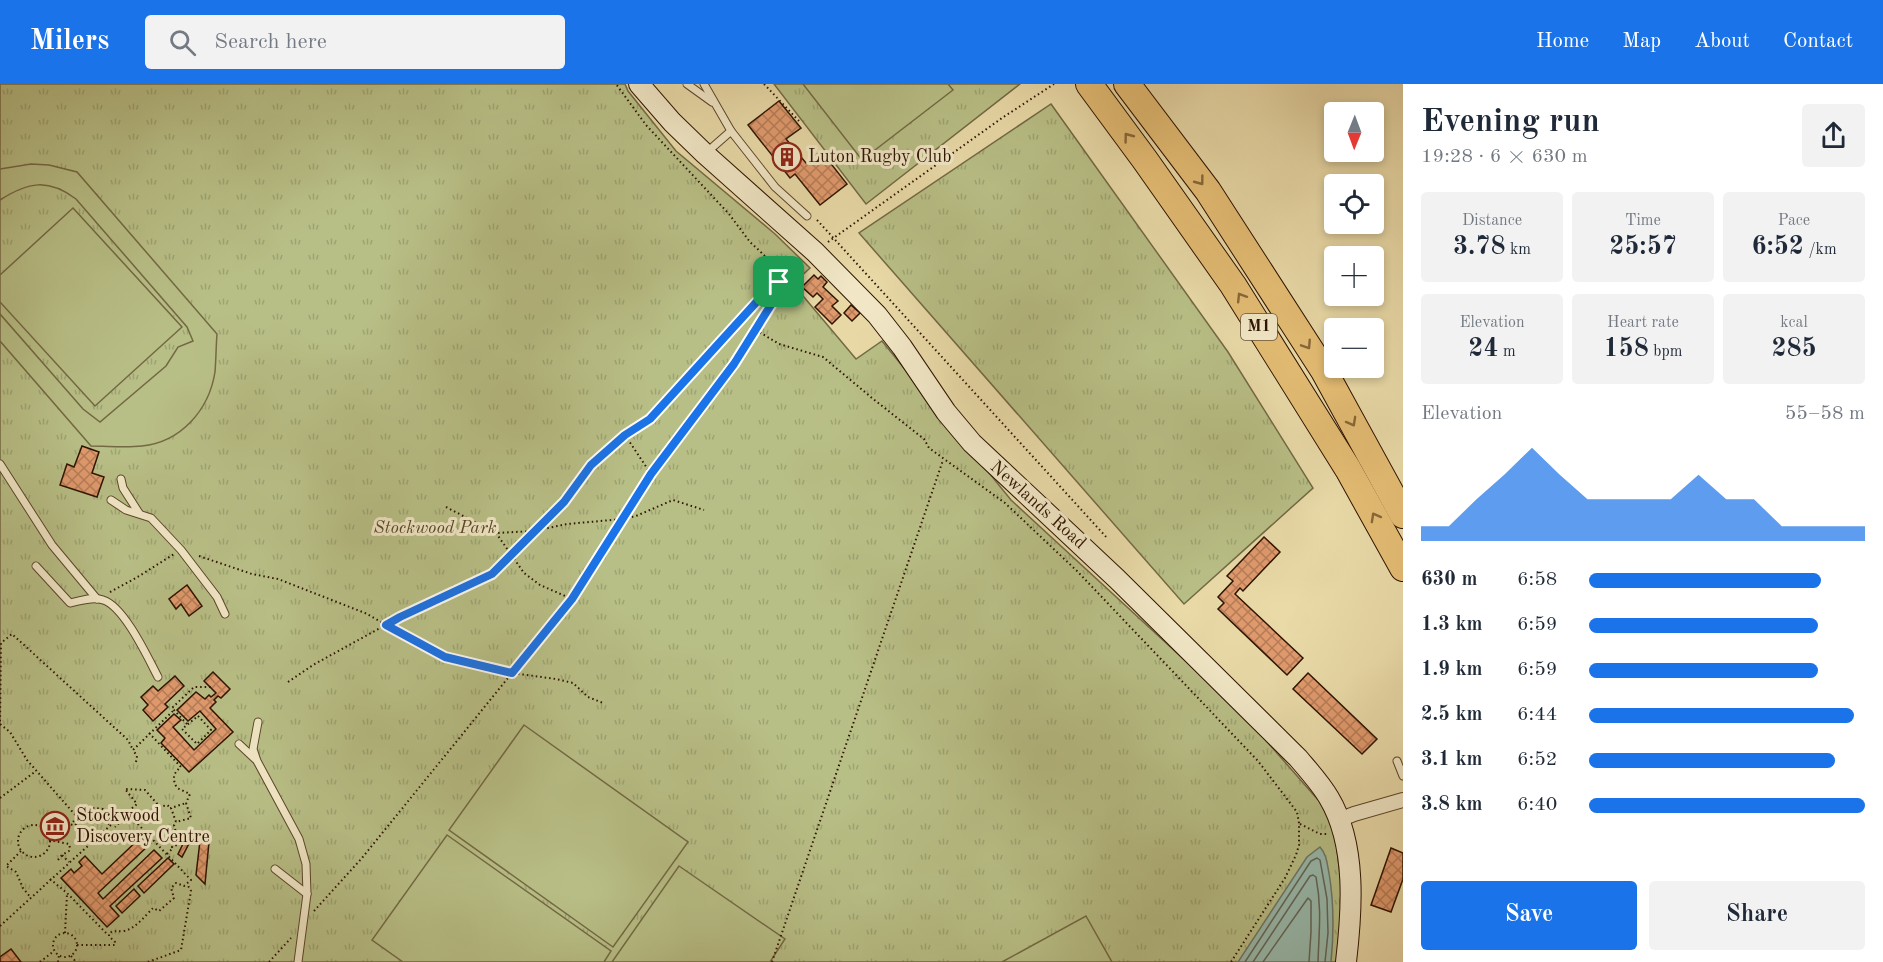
<!DOCTYPE html>
<html lang="en">
<head>
<meta charset="utf-8">
<style>
  body { margin:0; font-family:"Old Standard TT",serif; background:#f2f2f3; color:#1f2937; height:100vh; display:flex; flex-direction:column; font-size:22px; white-space:nowrap }
  * { box-sizing:border-box; margin:0 }
  p { font-size:20px; color:#747a83 }
  .icon { flex:none; width:33px; height:33px; fill:none; stroke:currentColor; stroke-width:2; stroke-linecap:round; stroke-linejoin:round }
  .map { position:relative; flex:1; overflow:hidden }
  .drawer { display:flex; flex-direction:column; background:#fff; width:480px }
  .drawer>* { flex:none }
  .needle { width:39px; rotate:181deg }
  .fabs { position:absolute; left:1324px; top:18px; display:grid; gap:12px }
  .fabs a { display:grid; place-items:center; width:60px; height:60px; border-radius:6px; background:#fff; box-shadow:0 3px 9px #0003; font-size:30px }
  .pin { position:absolute; display:grid; place-items:center; width:51px; height:51px; color:#fff; margin:-26px; border-radius:12px; box-shadow:0 3px 9px #0006 }
  .round { display:grid; place-items:center; flex:none; width:63px; height:63px; border-radius:6px; background:#f2f2f3 }
  .head { display:flex; align-items:center; justify-content:space-between; height:102px; padding:0 18px }
  h1 { font-size:33px; font-weight:700; line-height:45px }
  .metrics { display:grid; grid-template-columns:repeat(3,1fr); gap:9px; height:102px; padding:6px 18px }
  .metrics div { display:grid; align-content:center; border-radius:6px; background:#f2f2f3; text-align:center }
  .metrics b { font-size:26px; font-weight:700 }
  .metrics small { font-size:16px; font-weight:400 }
  .metrics p { font-size:16px }
  .chart { height:168px; padding:12px 18px }
  .chart p { display:flex; justify-content:space-between }
  .chart svg { width:100%; height:108px; margin-top:6px; fill:#1a73e8; opacity:.7 }
  .primary-button { display:flex; gap:12px; margin-top:auto; padding:12px 18px }
  .primary-button a { flex:1; height:69px; border-radius:6px; background:#1a73e8; color:#fff; font-size:24px; font-weight:700; line-height:69px; text-align:center }
  .primary-button a+a { background:#f2f2f3; color:#1f2937 }
  ul { padding:0 18px; list-style:none; font-size:20px }
  li { display:grid; grid-template-columns:96px 72px 1fr; align-items:center; height:45px }
  li i { height:15px; border-radius:8px; background:#1a73e8 }
  header { display:flex; align-items:center; gap:36px; box-sizing:border-box; height:84px; padding:0 30px; background:#1a73e8; color:#fff }
  header strong { font-size:28px }
  nav { display:flex; gap:33px; margin-inline-start:auto; font-size:21px }
  .search { width:420px; height:54px; background:#f2f2f3; display:flex; align-items:center; gap:15px; box-sizing:border-box; padding:0 21px; border-radius:6px; color:#747a83; font-size:22px }
  main { display:flex; flex:1; min-height:0 }
  .map>svg:first-child { display:block }
  .grass { fill:url(#grass-tufts); stroke:#736943; stroke-width:1.5 }
  .pitch { fill:#b8bf86; stroke:#736943; stroke-width:1.5 }
  .water { fill:#98baad; stroke:#6e7768; stroke-width:1.5 }
  .lines { fill:none; stroke-linecap:round; stroke-linejoin:round }
  .shore { stroke:#636656; stroke-width:1.5 }
  .building { fill:url(#building-cross-hatch); stroke:#2e1300; stroke-width:1.5 }
  .service-casing { stroke:#5d452a; stroke-width:9 }
  .minor-casing { stroke:#5d452a; stroke-width:16 }
  .secondary-casing { stroke:#2e1300; stroke-width:22 }
  .motorway-casing { stroke:#2e1300; stroke-width:28 }
  .path { stroke:#2e1300; stroke-width:2; stroke-dasharray:1.5 3; stroke-linecap:butt }
  .service { stroke:#f1e7c6; stroke-width:7 }
  .minor { stroke:#f1e7c6; stroke-width:14 }
  .secondary { stroke:#f1e7c6; stroke-width:20 }
  .motorway { stroke:#e4bd74; stroke-width:26 }
  .oneway { stroke:#89683a }
  .route-casing { stroke:#fff; stroke-width:12 }
  .route { stroke:#1a73e8; stroke-width:8 }
  .labels { text-anchor:middle; dominant-baseline:central; stroke-width:6; stroke-linejoin:round; paint-order:stroke }
  .shield { fill:#f1e7c6; stroke:#68533b; stroke-width:1.5 }
  .shield-label { font-size:16px; font-weight:bold; fill:#2e1300 }
  .poi-label { font-size:18px; fill:#2e1300; stroke:#f1e7c6; text-anchor:start }
  .street-label { font-size:18px; fill:#2e1300; stroke:#f1e7c6 }
  .park-label { font-size:18px; font-style:italic; fill:#574728; stroke:#f1e7c6 }
</style>
</head>
<body>
<header>
<strong>Milers</strong>
<div class="search"><svg class="icon" aria-label="search" viewBox="0 0 24 24"><circle cx="10" cy="10" r="6"/><path d="M15 15l6 6"/></svg>Search here</div>
<nav><a>Home</a><a>Map</a><a>About</a><a>Contact</a></nav>
</header>
<main>
<div class="map">
<svg width="1403" height="878" viewBox="0 0 1403 878">
  <defs>
    <pattern id="grass-tufts" width="24" height="20" patternUnits="userSpaceOnUse" patternTransform="scale(1.5)"><rect width="24" height="20" fill="#b8bf86"/><path d="M3 7l-1-3M5 7V3M7 7l1-3M15 17l-1-3M17 17v-4M19 17l1-3" fill="none" stroke="#9ea372"/></pattern>
    <pattern id="building-cross-hatch" width="8" height="8" patternUnits="userSpaceOnUse" patternTransform="scale(1.5)"><rect width="8" height="8" fill="#e09a6d"/><path d="M0 0l8 8M0 8l8-8" fill="none" stroke="#b67c57"/></pattern>
  </defs>
  <rect width="100%" height="100%" fill="#e9daa8"/>
  <filter id="stains"><feTurbulence type="fractalNoise" baseFrequency=".00333" numOctaves="4"/><feColorMatrix values="0 0 0 0 .2 0 0 0 0 .09 0 0 0 0 .02 0 0 0 .5 -.17"/></filter>
  <radialGradient id="worn" r=".72"><stop offset=".6" stop-color="#630" stop-opacity="0"/><stop offset="1" stop-color="#630" stop-opacity=".3"/></radialGradient>
  <g class="grass">
    <path d="M 0,0 L 625,0 L 628,7 L 676,67 L 775,150 L 810,184 L 793,200 L 856,275 L 882,257 L 1011,416 L 1242,629 L 1333,733 L 1346,840 L 1338,878 L 0,878 Z"/>
    <path d="M 774,0 L 1020,0 L 866,120 Z"/>
    <path d="M 1051,20 L 1228,268 L 1313,404 L 1184,520 L 859,149 Z"/>
  </g>
  <g class="pitch">
    <path d="M 803,0 L 948,0 L 953,6 L 862,76 Z"/>
    <path d="M 31,80 L 49,81 L 77,88 L 217,250 C 216,263 216,276 215,288 C 209,326 181,358 142,362 C 125,364 108,362 91,362 L 0,257 L 0,230 L 83,325 L 100,338 L 166,282 L 178,263 L 193,257 L 187,243 L 76,115 C 48,94 28,98 0,116 L 0,85 Z"/>
    <path d="M 73,124 L 182,243 L 95,322 L 0,218 L 0,191 Z"/>
    <path d="M 524,641 L 688,758 L 613,863 L 449,746 Z"/>
    <path d="M 447,751 L 611,867 L 604,878 L 403,878 L 372,856 Z"/>
    <path d="M 679,782 L 785,855 L 770,878 L 612,878 Z"/>
    <path d="M 1086,832 L 1112,878 L 1002,878 Z"/>
  </g>
  <path class="water" d="M 1320,763 C 1327,771 1327,780 1329,789 C 1334,819 1334,848 1331,878 L 1238,878 L 1307,773 Z"/>
  <g class="lines">
    <g class="shore">
      <path d="M 1245,878 L 1311,777 L 1317,774 L 1320,776 L 1327,815 L 1328,849 L 1325,878"/>
      <path d="M 1253,878 L 1310,792 L 1313,791 L 1316,793 C 1322,825 1319,846 1318,878"/>
      <path d="M 1263,878 L 1308,814 L 1311,817 L 1311,848 L 1309,878"/>
    </g>
  </g>
  <g class="building">
    <path d="M 779,17 L 801,44 L 786,55 L 806,79 L 821,67 L 847,100 L 820,121 L 795,90 L 790,94 L 748,41 Z"/>
    <path d="M 814,191 L 818,195 L 821,192 L 827,198 L 823,203 L 838,217 L 832,222 L 841,231 L 832,240 L 815,223 L 823,215 L 817,209 L 813,213 L 802,203 Z"/>
    <path d="M 851,221 L 860,229 L 852,237 L 844,229 Z"/>
    <path d="M 82,362 L 99,368 L 92,389 L 104,393 L 97,413 L 60,401 L 67,380 L 74,383 Z"/>
    <path d="M 1264,453 L 1280,468 L 1243,507 L 1240,504 L 1235,510 L 1303,574 L 1287,591 L 1218,525 L 1224,519 L 1218,513 L 1233,497 L 1227,492 Z"/>
    <path d="M 187,501 L 202,522 L 189,532 L 181,520 L 176,525 L 169,515 Z"/>
    <path d="M 213,588 L 230,605 L 221,614 L 218,612 L 214,616 L 216,618 L 210,624 L 233,648 L 189,688 L 161,659 L 165,654 L 157,646 L 174,630 L 181,636 L 173,643 L 194,666 L 216,645 L 200,627 L 188,637 L 177,626 L 196,608 L 205,615 L 209,611 L 211,613 L 216,609 L 204,597 Z"/>
    <path d="M 1308,589 L 1377,655 L 1362,670 L 1293,605 Z"/>
    <path d="M 175,592 L 184,602 L 165,620 L 168,623 L 153,637 L 143,626 L 148,621 L 141,613 L 153,602 L 158,607 Z"/>
    <path d="M 190,746 L 195,748 L 182,773 L 178,770 Z"/>
    <path d="M 141,753 L 149,761 L 98,809 L 103,815 L 154,766 L 162,774 L 110,822 L 119,832 L 107,843 L 61,794 L 71,785 L 74,789 L 82,782 L 79,778 L 85,772 L 102,790 Z"/>
    <path d="M 200,757 L 209,758 L 205,800 L 196,791 Z"/>
    <path d="M 1391,764 L 1403,769 L 1403,795 L 1391,828 L 1371,821 Z"/>
    <path d="M 168,774 L 174,780 L 144,809 L 138,802 Z"/>
    <path d="M 134,805 L 140,812 L 122,829 L 116,822 Z"/>
    <path d="M 11,865 L 21,878 L 0,878 L 0,873 Z"/>
  </g>
  <g class="lines">
    <g class="service-casing">
      <g id="service">
        <path d="M 687,0 L 712,18"/>
        <path d="M 704,0 L 731,47"/>
        <path d="M 706,69 L 731,47 L 775,103 L 807,132"/>
        <path d="M 0,380 L 52,461 L 97,515"/>
        <path d="M 121,395 L 123,404 L 139,429"/>
        <path d="M 111,416 L 126,426 L 151,434 L 181,466 L 217,513 L 225,530"/>
        <path d="M 36,482 L 70,519 C 80,517 93,512 103,516 C 124,522 148,574 158,593"/>
        <path d="M 258,638 L 253,665 L 257,677 L 299,755 L 306,780 L 307,810 L 298,878"/>
        <path d="M 239,660 L 255,675"/>
        <path d="M 1397,677 L 1403,692"/>
        <path d="M 275,785 L 307,810"/>
      </g>
    </g>
    <g class="minor-casing">
      <path id="minor" d="M 1339,736 L 1354,730 L 1403,716"/>
    </g>
    <g class="secondary-casing">
      <path id="secondary" d="M 639,0 L 672,38 L 705,70 L 815,168 L 877,231 L 902,263 L 946,328 L 972,359 L 1117,495 L 1298,674 C 1309,687 1321,700 1329,714 C 1357,761 1352,827 1346,878"/>
    </g>
    <g class="motorway-casing">
      <g id="motorway">
        <path d="M 1089,0 L 1145,76 L 1233,201 L 1348,385 L 1403,484"/>
        <path d="M 1127,0 L 1208,107 L 1324,287 L 1403,431"/>
      </g>
    </g>
    <g class="path">
      <path d="M 764,0 L 799,37"/>
      <path d="M 817,136 L 1108,455"/>
      <path d="M 828,158 L 1002,34 L 1054,0"/>
      <path d="M 756,246 L 779,260 L 823,273 L 872,314 L 924,355 L 929,364 L 1005,419 L 1077,487 L 1258,677 L 1297,728 L 1299,739 L 1299,761 L 1296,771 L 1285,794 L 1231,878"/>
      <path d="M 625,351 L 651,390"/>
      <path d="M 446,423 L 496,449 L 534,447 L 567,440 L 623,435 L 636,432 L 673,416 L 704,426"/>
      <path d="M 496,449 L 524,489 L 540,501 L 572,515"/>
      <path d="M 199,472 L 252,490 L 278,495 L 365,529 L 445,573 L 512,589 L 556,595 L 573,599 L 588,613 L 603,619"/>
      <path d="M 110,508 L 136,494 L 174,470"/>
      <path d="M 288,598 L 313,581 L 400,533 L 492,490 L 564,418 L 591,381 L 625,351 L 650,335 L 762,212 L 802,178"/>
      <path d="M 198,632 L 211,646 L 197,660 L 182,645 Z"/>
      <path d="M 187,640 L 172,624 L 194,603 L 211,603"/>
      <path d="M 149,649 L 181,683 C 173,689 172,695 177,704 L 190,710 L 186,719"/>
      <path d="M 136,678 L 137,672 L 133,666 L 174,626"/>
      <path d="M 0,714 L 36,687"/>
      <path d="M 186,719 L 191,734 L 176,738 L 171,724 Z"/>
      <path d="M 125,730 L 137,720 L 125,705 L 145,706 L 160,723 L 167,721 L 171,724"/>
      <path d="M 77,733 L 94,724 L 103,725 L 105,728 L 104,735 L 110,741"/>
      <path d="M 122,736 L 123,725"/>
      <path d="M 1300,740 L 1320,750 L 1328,750"/>
      <circle cx="34" cy="757" r="16"/>
      <path d="M 45,745 L 65,739 L 77,742"/>
      <path d="M 49,756 L 69,760 L 70,764 L 69,767 L 62,771 L 69,778"/>
      <path d="M 93,756 L 73,738 L 77,733 L 27,676 L 10,648 L 0,640 L 1,559 L 12,550 L 128,656 L 133,666"/>
      <path d="M 21,767 L 6,782 L 16,788 L 23,804 L 31,814"/>
      <path d="M 167,770 L 173,764 L 172,763 L 179,760 L 174,741 L 176,738"/>
      <path d="M 58,776 L 62,771"/>
      <path d="M 50,795 L 67,809 L 108,851"/>
      <path d="M 314,827 L 362,774 L 572,515 L 651,390 L 734,281 L 776,213 L 779,198 L 764,171 L 750,158 L 729,130 L 646,41 L 616,0"/>
      <path d="M 0,842 L 112,740 L 123,725"/>
      <path d="M 65,849 L 67,810"/>
      <circle cx="65" cy="861" r="12"/>
      <path d="M 77,861 L 115,861 L 115,858 L 109,852 L 109,849 C 115,846 118,848 124,847 C 135,845 146,831 153,824 L 159,827 L 174,814 L 171,804 L 176,799 L 184,802 L 191,796 L 137,739 L 122,736 L 115,743"/>
      <path d="M 71,872 L 76,878"/>
      <path d="M 40,878 L 54,867"/>
      <path d="M 58,878 L 59,871"/>
      <path d="M 148,878 L 181,866 L 191,807 L 187,800"/>
      <path d="M 269,878 L 291,854"/>
      <path d="M 772,878 L 943,376"/>
    </g>
    <use href="#service" class="service"/>
    <use href="#minor" class="minor"/>
    <use href="#secondary" class="secondary"/>
    <use href="#motorway" class="motorway"/>
  </g>
  <defs><path id="oneway-chevron" d="M-2-3.5L2.5 0L-2 3.5" fill="none" stroke-width="1.6" stroke-linecap="round" stroke-linejoin="round" transform="scale(1.5)"/></defs>
  <g class="oneway">
    <use href="#oneway-chevron" transform="translate(1128 53) rotate(-127)"/>
    <use href="#oneway-chevron" transform="translate(1200 97) rotate(53)"/>
    <use href="#oneway-chevron" transform="translate(1241 213) rotate(-122)"/>
    <use href="#oneway-chevron" transform="translate(1307 261) rotate(57)"/>
    <use href="#oneway-chevron" transform="translate(1352 338) rotate(61)"/>
    <use href="#oneway-chevron" transform="translate(1375 433) rotate(-119)"/>
  </g>
  <g class="lines">
    <g class="route-casing">
      <path id="route" d="M 779,198 L 776,213 L 734,280 L 651,390 L 572,515 L 512,589 L 445,573 L 386,541 L 400,533 L 492,490 L 564,418 L 591,381 L 625,351 L 650,335 L 762,212 Z"/>
    </g>
    <use href="#route" class="route"/>
  </g>
  <defs>
    <g id="building-ring" transform="scale(1.5)"><circle r="9.5" fill="#f1e7c6" stroke="#8f2418" stroke-width="1.5"/><path d="M-4-6H4V6H1V3H-1V6H-4ZM-2.5-4.3h1.7v1.8h-1.7ZM.8-4.3h1.7v1.8H.8ZM-2.5-1h1.7V.8h-1.7ZM.8-1h1.7V.8H.8Z" fill="#8f2418"/></g>
    <g id="museum-ring" transform="scale(1.5)"><circle r="9.5" fill="#f1e7c6" stroke="#8f2418" stroke-width="1.5"/><path d="M0-6L6-3V-2H-6V-3ZM-5-1h2V3h-2ZM-1-1h2V3h-2ZM3-1h2V3H3ZM-6 4H6V6H-6Z" fill="#8f2418"/></g>
  </defs>
  <g fill-rule="evenodd">
    <use href="#building-ring" x="787" y="73"/>
    <use href="#museum-ring" x="55" y="742"/>
  </g>
  <g class="labels">
    <rect class="shield" x="1241" y="230" width="36" height="26" rx="4.5"/>
    <g class="shield-label">
      <text x="1259" y="243">M1</text>
    </g>
    <g class="poi-label">
      <text x="808" y="73">Luton Rugby Club</text>
      <text x="76" y="732">Stockwood<tspan x="76" dy="21">Discovery Centre</tspan></text>
    </g>
    <g class="street-label">
      <text transform="translate(1038 421) rotate(42)">Newlands Road</text>
    </g>
    <g class="park-label">
      <text x="435" y="444">Stockwood Park</text>
    </g>
  </g>
  <rect width="100%" height="100%" filter="url(#stains)"/>
  <rect width="100%" height="100%" fill="url(#worn)"/>
</svg>
<div class="fabs">
<a><svg class="needle" viewBox="-14 -14 28 28"><path d="M0-13l5 13h-10z" fill="#e53935"/><path d="M0 13l5-13h-10z" fill="#747a83"/></svg></a>
<a><svg class="icon" aria-label="locate" viewBox="0 0 24 24"><circle cx="12" cy="12" r="6"/><path d="M12 2v4M12 18v4M2 12h4M18 12h4"/></svg></a>
<a>+</a>
<a>−</a>
</div>
<div class="pin" style="left:779px;top:198px;background:#1e9e55"><svg class="icon" aria-label="arrive" viewBox="0 0 24 24"><path d="M6 21V4h12l-3 4 3 4H6"/></svg></div>
</div>
<section class="drawer">
<div class="head"><div><h1>Evening run</h1><p>19:28 · 6 × 630 m</p></div><a class="round"><svg class="icon" aria-label="share" viewBox="0 0 24 24"><path d="M12 15V3M7 8l5-5 5 5M5 13v7h14v-7"/></svg></a></div>
<div class="metrics">
<div><p>Distance</p><b>3.78<small> km</small></b></div>
<div><p>Time</p><b>25:57</b></div>
<div><p>Pace</p><b>6:52<small> /km</small></b></div>
</div>
<div class="metrics">
<div><p>Elevation</p><b>24<small> m</small></b></div>
<div><p>Heart rate</p><b>158<small> bpm</small></b></div>
<div><p>kcal</p><b>285</b></div>
</div>
<div class="chart"><p><span>Elevation</span>55–58 m</p>
<svg viewBox="0 0 160 44" preserveAspectRatio="none"><path d="M0 44V38L10 38L20 27L30 17L40 6L50 17L60 27L70 27L80 27L90 27L100 17L110 27L120 27L130 38L140 38L150 38L160 38V44z"/></svg>
</div>
<ul>
<li><b>630 m</b>6:58<i style="width:84%"></i></li>
<li><b>1.3 km</b>6:59<i style="width:83%"></i></li>
<li><b>1.9 km</b>6:59<i style="width:83%"></i></li>
<li><b>2.5 km</b>6:44<i style="width:96%"></i></li>
<li><b>3.1 km</b>6:52<i style="width:89%"></i></li>
<li><b>3.8 km</b>6:40<i style="width:100%"></i></li>
</ul>
<div class="primary-button"><a>Save</a><a>Share</a></div>
</section>
</main>
</body>
</html>
